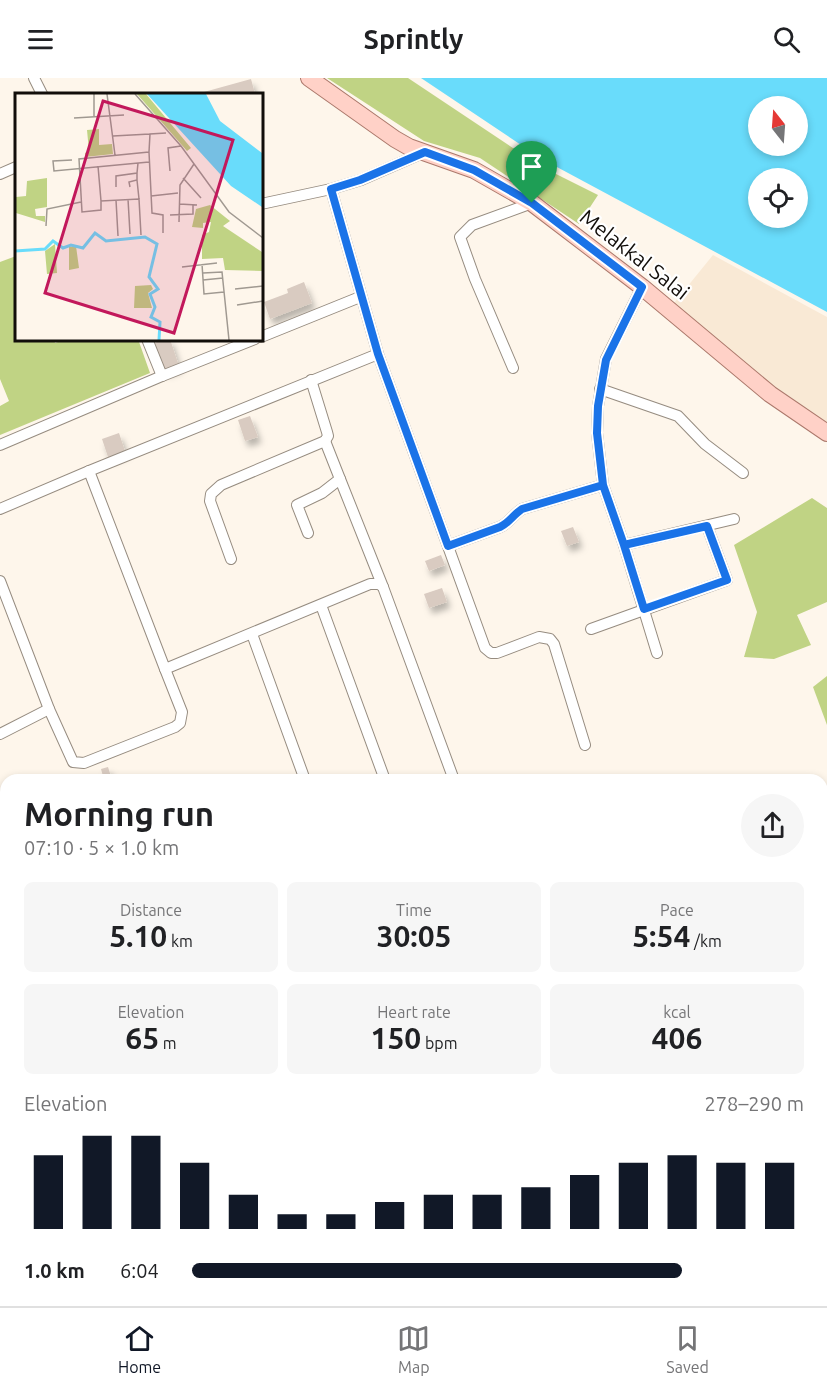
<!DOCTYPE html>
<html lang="en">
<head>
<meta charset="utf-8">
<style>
  body { margin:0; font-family:Ubuntu,sans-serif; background:#f6f6f6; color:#202124; height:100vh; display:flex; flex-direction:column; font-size:22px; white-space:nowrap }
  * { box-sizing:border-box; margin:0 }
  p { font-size:20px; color:#757577 }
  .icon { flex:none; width:33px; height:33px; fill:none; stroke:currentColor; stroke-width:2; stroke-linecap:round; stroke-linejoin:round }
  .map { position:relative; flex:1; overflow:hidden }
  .side { position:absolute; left:0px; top:696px; width:828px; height:532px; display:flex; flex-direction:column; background:#fff; border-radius:18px 18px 0 0; box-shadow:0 3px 9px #0003 }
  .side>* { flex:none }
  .needle { width:39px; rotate:343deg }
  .controls { position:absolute; left:748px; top:18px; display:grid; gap:12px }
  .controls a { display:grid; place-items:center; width:60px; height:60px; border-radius:50%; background:#fff; box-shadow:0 3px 9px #0003; font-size:30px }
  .pin { position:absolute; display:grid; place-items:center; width:51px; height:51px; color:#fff; margin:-62px -26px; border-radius:50% 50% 50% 0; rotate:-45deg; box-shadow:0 0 6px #0007 }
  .pin .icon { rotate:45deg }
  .round { display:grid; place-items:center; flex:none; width:63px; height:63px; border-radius:32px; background:#f6f6f6 }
  .summary { display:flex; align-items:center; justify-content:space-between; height:102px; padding:0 24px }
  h1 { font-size:33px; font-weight:700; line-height:45px }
  .stats { display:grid; grid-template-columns:repeat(3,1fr); gap:9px; height:102px; padding:6px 24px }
  .stats div { display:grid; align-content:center; border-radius:9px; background:#f6f6f6; text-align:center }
  .stats b { font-size:30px; font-weight:700 }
  .stats small { font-size:16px; font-weight:400 }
  .stats p { font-size:16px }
  .chart { height:168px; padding:12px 24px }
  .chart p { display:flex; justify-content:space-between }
  .chart svg { width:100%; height:108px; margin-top:6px; stroke:#111827; stroke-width:6 }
  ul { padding:0 24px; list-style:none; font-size:20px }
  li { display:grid; grid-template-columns:96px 72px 1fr; align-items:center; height:45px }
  li i { height:15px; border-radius:8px; background:#111827 }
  header { display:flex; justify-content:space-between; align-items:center; height:78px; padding:0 24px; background:#fff; font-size:27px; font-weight:700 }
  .dock { display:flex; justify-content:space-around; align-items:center; height:84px; border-top:2px solid #e0e0e0; background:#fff; font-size:16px; color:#757577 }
  .dock a { display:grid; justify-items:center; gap:3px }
  .dock .current { color:#111827 }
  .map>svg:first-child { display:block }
  .built { fill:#f9e9d5 }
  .green { fill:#c0d384 }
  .water { fill:#69dcfb; fill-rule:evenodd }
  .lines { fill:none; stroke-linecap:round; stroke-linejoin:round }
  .stream { stroke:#69dcfb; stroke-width:3 }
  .building { fill:#d9cbc1; filter:url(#shadow) }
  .minor-casing { stroke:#968c80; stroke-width:12 }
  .primary-casing { stroke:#ac796c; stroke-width:18 }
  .minor { stroke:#fff; stroke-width:10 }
  .primary { stroke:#ffd1c7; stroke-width:16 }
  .route-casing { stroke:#fff; stroke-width:12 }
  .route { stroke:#1a73e8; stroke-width:8 }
  .labels { text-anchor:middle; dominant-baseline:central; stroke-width:4.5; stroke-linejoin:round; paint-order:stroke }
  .street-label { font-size:21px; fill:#120e0a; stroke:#fff }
  .inset-river { fill:none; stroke:#69dcfb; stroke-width:3 }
  .inset-road { fill:none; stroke:#a09991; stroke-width:1.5 }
  .view { fill:#c2185b; fill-opacity:0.15; stroke:#c2185b; stroke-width:3 }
  .inset-edge { fill:none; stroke:#120e0a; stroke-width:3 }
</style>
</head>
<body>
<header><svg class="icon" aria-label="menu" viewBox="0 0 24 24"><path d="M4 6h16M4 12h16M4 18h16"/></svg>Sprintly<svg class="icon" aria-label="search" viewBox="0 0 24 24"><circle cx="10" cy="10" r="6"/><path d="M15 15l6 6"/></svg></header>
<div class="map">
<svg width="827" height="1228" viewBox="0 0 827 1228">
  <defs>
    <filter id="shadow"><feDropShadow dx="3.5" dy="6" stdDeviation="3" flood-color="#0004"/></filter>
  </defs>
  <rect width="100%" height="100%" fill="#fef6eb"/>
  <path class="built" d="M 713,177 L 827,239 L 827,345 L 770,305 L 674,225 Z"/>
  <g class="green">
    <path d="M 327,0 L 408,0 L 540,88 L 598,117 L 579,146 L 480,80 L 424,63 Z"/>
    <path d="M 16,178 L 16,261 L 54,261 L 55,265 L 67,261 L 138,261 L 150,295 L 0,357 L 0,328 L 9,323 L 0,301 L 0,184 Z"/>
    <path d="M 812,420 L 827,430 L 827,524 L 797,537 L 811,567 L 774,581 L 744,579 L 757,534 L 734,467 Z"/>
    <path d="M 827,598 L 827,647 L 813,609 Z"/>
    <path d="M 0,999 L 6,1015 L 6,1100 L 0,1102 Z"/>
  </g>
  <path class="water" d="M 421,0 L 827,0 L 827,234 L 542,81 ZM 759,28 L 798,28 L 798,68 L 759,68 ZM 759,100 L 798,100 L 798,140 L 759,140 Z"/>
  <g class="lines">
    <g class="stream">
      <path d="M 0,915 L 6,919"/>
      <path d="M 734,1222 L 735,1228"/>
    </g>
  </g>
  <g class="building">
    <path d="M 251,1 L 255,16 L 205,16 L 204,14 Z"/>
    <path d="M 304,204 L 312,225 L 270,241 L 264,224 L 288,215 L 287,211 Z"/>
    <path d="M 166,261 L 170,261 L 179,288 L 164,293 L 154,265 Z"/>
    <path d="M 250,338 L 258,359 L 245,363 L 238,342 Z"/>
    <path d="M 119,355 L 125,373 L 108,379 L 102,361 Z"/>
    <path d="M 573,449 L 579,464 L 567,468 L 561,453 Z"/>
    <path d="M 441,477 L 445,487 L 429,493 L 425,483 Z"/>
    <path d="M 442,510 L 447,524 L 429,530 L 424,516 Z"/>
    <path d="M 108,689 L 112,702 L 104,702 L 101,691 Z"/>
  </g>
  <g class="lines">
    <g class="minor-casing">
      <g id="minor">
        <path d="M 34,0 L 42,16"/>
        <path d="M 425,74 L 361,102 L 331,111 L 378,276 L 485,570 L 491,575 L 497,575 L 539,559 L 550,561 L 554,566 L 585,667"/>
        <path d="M 0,96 L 16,89"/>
        <path d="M 261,126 L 331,111"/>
        <path d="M 642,209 L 606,281 L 598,328 L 597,355 L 603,407 L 624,467 L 657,575"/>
        <path d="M 261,259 L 360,219"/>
        <path d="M 147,261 L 162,298"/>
        <path d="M 513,290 L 475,201 L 460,159 L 472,147 L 532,125"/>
        <path d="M 600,311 L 678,338 L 705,366 L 743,395"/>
        <path d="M 0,367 L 162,298 L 255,261"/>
        <path d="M 89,393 L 165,591 L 370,506 L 379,506 L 383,509 L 454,702"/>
        <path d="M 340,401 L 383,509"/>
        <path d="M 0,431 L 89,393 L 378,276"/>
        <path d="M 308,455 L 297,427 L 322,415 L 340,401 L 325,363"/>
        <path d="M 624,467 L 734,441"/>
        <path d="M 448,468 L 500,449 C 509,445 513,437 522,431 L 603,407"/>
        <path d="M 231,481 L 210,423 L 211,416 L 221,407 L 325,363 L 328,358 L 327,354 L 311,302"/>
        <path d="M 0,503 L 49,631 L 73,684 L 84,685 L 175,649 L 180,645 L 182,634 L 165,591"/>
        <path d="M 321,527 L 385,702"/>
        <path d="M 591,551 L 727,502 L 707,448"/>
        <path d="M 252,556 L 305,702"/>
        <path d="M 0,656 L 49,631"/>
        <path d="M 822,799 L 827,796"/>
      </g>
    </g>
    <g class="primary-casing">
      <path id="primary" d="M 309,0 L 395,61 L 409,69 L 474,92 L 532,125 L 642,209 L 770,316 L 827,355"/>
    </g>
    <use href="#minor" class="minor"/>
    <use href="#primary" class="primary"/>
  </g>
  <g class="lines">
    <g class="route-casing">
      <path id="route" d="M 532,125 L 474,92 L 425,74 L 360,102 L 331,111 L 378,276 L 448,468 L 500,449 C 509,445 513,437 522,431 L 603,407 L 624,467 L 707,448 L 727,502 L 644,531 L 624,467 L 603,407 L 597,355 L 598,328 L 606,282 L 642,209 L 532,125"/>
    </g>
    <use href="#route" class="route"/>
  </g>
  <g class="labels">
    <g class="street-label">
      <text transform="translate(635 176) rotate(38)">Melakkal Salai</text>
    </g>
  </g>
  <g transform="translate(15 15)">
    <rect width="248" height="248" fill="#fef6eb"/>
    <path d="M 122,1 L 131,1 L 176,55 L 172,58 ZM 84,36 L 84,52 L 97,51 L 98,61 L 70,64 L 70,60 L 74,58 L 72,37 ZM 32,85 L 32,114 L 20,116 L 21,123 L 30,123 L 30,129 L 1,120 L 1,104 L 11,103 L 12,88 ZM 195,112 L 215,128 L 208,133 L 247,159 L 247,178 L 210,177 L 208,165 L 187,166 L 187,142 L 194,139 L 196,129 L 188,130 L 188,135 L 177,134 L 181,116 ZM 40,151 L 42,180 L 32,181 L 30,158 ZM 61,153 L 64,175 L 54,177 L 54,154 ZM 136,192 L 138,196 L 133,200 L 137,215 L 119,215 L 120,193 Z" fill="#c0d384"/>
    <path d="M 132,1 L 191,1 L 205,28 L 247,60 L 247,114 L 216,93 Z" fill="#69dcfb"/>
    <path class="inset-river" d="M 0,158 L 30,156 L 38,148 L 48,155 L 56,152 L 68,155 L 80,140 L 91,148 L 130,144 L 142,151 L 134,184 L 143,196 L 135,201 L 140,214 L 136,224 L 145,229 L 144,247"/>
    <path class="inset-road" d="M 79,1 L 79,23M 92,1 L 100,62M 120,1 L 166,53 L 214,119 L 248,145M 59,25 L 109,22M 98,43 L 135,41M 57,67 L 38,68 L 39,78 L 134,69M 83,73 L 86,108 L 124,106 L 126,142M 155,78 L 153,55 L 166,53M 168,85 L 186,105M 122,87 L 124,106M 101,94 L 101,83 L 122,80 L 123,70M 115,94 L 114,89 L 122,87 L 122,80M 136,103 L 163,100M 113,106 L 115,141M 101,107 L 103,143M 86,108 L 86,117 L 67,119 L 64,66 L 134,59M 164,111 L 182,112M 155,122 L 178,121 L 178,112M 164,129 L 165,92 L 179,71M 31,133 L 32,116 L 66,109M 148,140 L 148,122 L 137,120 L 134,59 L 135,41 L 151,40M 187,171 L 189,201 L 209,199M 167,174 L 202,170M 188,180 L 207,179 L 214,247M 188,187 L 208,185M 220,196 L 248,193M 222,212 L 248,208"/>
    <path class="view" d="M 88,8 L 218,47 L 159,240 L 30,200 Z"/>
    <rect width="248" height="248" class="inset-edge"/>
  </g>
</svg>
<div class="controls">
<a><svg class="needle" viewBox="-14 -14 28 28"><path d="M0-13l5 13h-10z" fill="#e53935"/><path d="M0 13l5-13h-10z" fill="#757577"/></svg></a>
<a><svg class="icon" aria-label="locate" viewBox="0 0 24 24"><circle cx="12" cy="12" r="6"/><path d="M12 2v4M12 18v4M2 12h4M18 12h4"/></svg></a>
</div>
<div class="pin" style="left:532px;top:125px;background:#1e9e55"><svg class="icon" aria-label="arrive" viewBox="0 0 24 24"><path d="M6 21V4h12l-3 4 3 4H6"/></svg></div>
<section class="side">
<div class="summary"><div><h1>Morning run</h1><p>07:10 · 5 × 1.0 km</p></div><a class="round"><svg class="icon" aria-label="share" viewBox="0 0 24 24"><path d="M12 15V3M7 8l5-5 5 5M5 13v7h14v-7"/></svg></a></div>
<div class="stats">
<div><p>Distance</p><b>5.10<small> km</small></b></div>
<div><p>Time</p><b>30:05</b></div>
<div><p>Pace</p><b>5:54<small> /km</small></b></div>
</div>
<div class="stats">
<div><p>Elevation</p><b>65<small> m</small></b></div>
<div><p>Heart rate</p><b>150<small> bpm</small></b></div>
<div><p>kcal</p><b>406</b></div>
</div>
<div class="chart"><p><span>Elevation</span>278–290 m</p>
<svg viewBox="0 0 160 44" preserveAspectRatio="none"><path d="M5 44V14M15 44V6M25 44V6M35 44V17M45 44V30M55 44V38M65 44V38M75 44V33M85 44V30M95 44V30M105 44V27M115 44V22M125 44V17M135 44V14M145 44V17M155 44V17"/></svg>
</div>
<ul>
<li><b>1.0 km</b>6:04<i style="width:80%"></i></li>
</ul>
</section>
</div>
<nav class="dock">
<a class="current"><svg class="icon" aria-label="home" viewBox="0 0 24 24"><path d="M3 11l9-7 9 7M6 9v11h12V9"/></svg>Home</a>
<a><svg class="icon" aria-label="map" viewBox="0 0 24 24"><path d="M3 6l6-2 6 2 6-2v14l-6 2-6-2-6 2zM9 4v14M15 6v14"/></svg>Map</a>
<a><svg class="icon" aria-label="saved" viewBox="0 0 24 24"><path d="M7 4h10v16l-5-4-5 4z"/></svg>Saved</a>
</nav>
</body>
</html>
